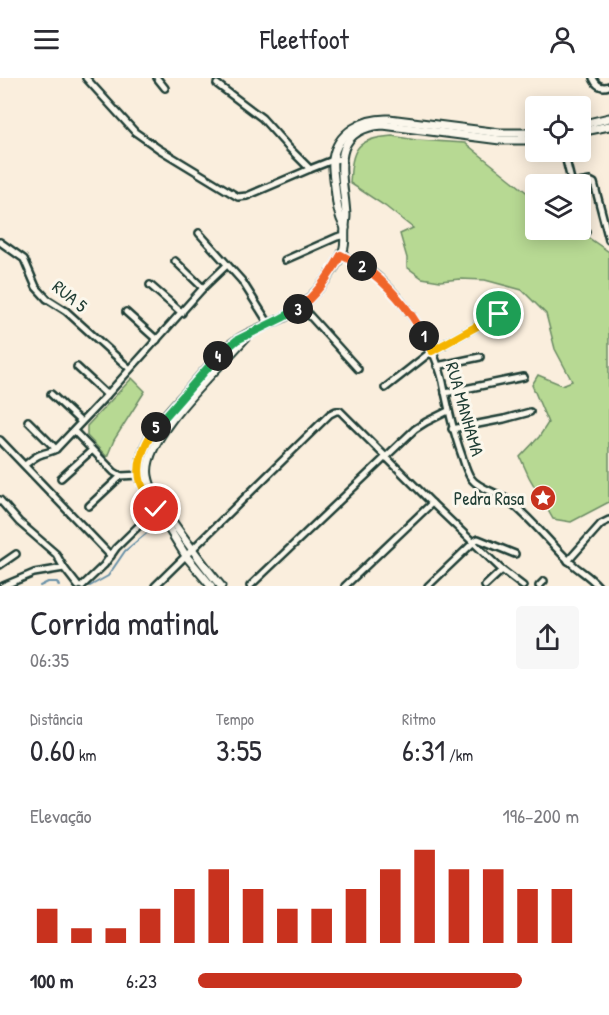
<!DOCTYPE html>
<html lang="pt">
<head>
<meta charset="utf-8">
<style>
  body { margin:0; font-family:"Patrick Hand",sans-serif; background:#f7f7f7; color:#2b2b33; height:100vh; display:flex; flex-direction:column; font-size:22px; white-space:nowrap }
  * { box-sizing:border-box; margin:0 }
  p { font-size:20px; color:#7c7c81 }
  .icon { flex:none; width:33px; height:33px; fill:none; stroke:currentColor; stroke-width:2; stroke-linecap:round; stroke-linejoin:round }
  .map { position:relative; height:508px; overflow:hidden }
  .side { display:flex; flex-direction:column; background:#fff; flex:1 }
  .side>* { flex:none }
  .fabs { position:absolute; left:525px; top:18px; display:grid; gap:12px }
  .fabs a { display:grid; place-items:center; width:66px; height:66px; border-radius:6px; background:#fff; box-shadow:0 3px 15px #0003; font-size:30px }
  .pin { position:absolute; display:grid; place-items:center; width:51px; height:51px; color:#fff; margin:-26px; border:3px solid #fff; border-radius:50%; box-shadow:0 2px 6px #0007 }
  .km { position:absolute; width:30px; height:30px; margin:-15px; border-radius:50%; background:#222; color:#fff; font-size:16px; line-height:30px; text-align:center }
  .round { display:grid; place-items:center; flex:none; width:63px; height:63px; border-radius:6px; background:#f7f7f7 }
  .overview { display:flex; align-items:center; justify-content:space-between; height:102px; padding:0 30px }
  h1 { font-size:33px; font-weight:600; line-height:45px }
  .figures { display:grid; grid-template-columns:repeat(3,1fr); gap:9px; height:102px; padding:6px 30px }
  .figures div { display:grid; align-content:center }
  .figures b { font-size:30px; font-weight:600 }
  .figures small { font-size:16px; font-weight:400 }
  .figures p { font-size:16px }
  .chart { height:168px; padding:12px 30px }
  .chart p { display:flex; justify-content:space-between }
  .chart svg { width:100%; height:108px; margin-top:6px; stroke:#c8321e; stroke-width:6 }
  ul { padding:0 30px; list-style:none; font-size:20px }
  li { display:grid; grid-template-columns:96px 72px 1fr; align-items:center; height:45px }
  li i { height:15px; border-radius:8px; background:#c8321e }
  header { display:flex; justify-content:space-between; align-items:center; height:78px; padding:0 30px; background:#fff; font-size:27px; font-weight:600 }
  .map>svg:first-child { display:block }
  .green { fill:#b7d993; stroke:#6b8b64; stroke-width:1.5 }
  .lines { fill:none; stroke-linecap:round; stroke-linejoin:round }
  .stream { stroke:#6790a7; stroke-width:2 }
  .street-casing { stroke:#1f3d34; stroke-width:10 }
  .secondary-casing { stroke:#1f3d34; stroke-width:11 }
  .street { stroke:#fbf7ec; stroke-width:5 }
  .secondary { stroke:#fbf7ec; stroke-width:7 }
  .split-1-casing { stroke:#fff; stroke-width:12 }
  .split-2-casing { stroke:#fff; stroke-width:12 }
  .split-3-casing { stroke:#fff; stroke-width:12 }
  .split-4-casing { stroke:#fff; stroke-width:12 }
  .split-5-casing { stroke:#fff; stroke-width:12 }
  .split-6-casing { stroke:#fff; stroke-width:12 }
  .split-1 { stroke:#f5b400; stroke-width:8 }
  .split-2 { stroke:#f0652b; stroke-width:8 }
  .split-3 { stroke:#f0652b; stroke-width:8 }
  .split-4 { stroke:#22a559; stroke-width:8 }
  .split-5 { stroke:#22a559; stroke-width:8 }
  .split-6 { stroke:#f5b400; stroke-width:8 }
  .labels { text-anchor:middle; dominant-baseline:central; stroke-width:6; stroke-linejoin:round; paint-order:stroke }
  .street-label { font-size:18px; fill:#1f3d34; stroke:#fbf7ec }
  .poi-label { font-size:18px; fill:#1f3d34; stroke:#fbf7ec; text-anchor:end }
</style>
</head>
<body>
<header><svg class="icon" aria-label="menu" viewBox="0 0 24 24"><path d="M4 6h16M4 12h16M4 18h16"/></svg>Fleetfoot<svg class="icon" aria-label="person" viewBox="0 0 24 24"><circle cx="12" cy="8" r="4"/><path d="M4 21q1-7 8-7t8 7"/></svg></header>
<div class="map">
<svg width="609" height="508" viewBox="0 0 609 508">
  <rect width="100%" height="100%" fill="#faeedd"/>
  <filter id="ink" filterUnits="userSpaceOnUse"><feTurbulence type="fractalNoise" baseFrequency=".0167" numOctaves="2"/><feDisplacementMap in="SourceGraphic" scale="12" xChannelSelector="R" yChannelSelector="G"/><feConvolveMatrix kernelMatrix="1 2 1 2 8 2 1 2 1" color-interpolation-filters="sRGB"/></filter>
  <g filter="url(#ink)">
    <g class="green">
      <path d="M 392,58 L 416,62 L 465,65 L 535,121 L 536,152 L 577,152 L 609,174 L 609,424 L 571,444 L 553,441 L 529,399 L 520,379 L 539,359 L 548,345 L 532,307 L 538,297 L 562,307 L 572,303 L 555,271 L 546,236 L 522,212 L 485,202 L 460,201 L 440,203 L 422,200 L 407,189 L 407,180 L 400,156 L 413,150 L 385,128 L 350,105 C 352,70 356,61 392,58 Z"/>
      <path d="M 132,300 L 145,313 L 114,362 L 107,379 L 87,358 L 87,348 Z"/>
    </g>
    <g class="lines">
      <g class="stream">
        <path d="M 40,508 L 48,504 L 57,504 L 59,508"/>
        <path d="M 90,508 L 108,498 L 125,473 L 148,454"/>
      </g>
      <g class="street-casing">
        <g id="street">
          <path d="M 86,0 L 135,54 L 159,71 L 238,119 L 247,118 L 310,91 L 333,82 L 341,81"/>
          <path d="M 157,0 L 165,10"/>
          <path d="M 593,0 C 596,7 601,11 609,8"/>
          <path d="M 217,6 L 262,40 L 289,70 L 310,91"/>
          <path d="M 564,74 L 572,106"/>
          <path d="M 573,106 L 590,103 L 594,105 L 609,162"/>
          <path d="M 580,134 L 586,154"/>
          <path d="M 199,155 L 242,203 L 269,246"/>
          <path d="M 0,164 L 24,181 L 36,209 L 47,221 L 66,233 L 130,291"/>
          <path d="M 341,177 C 349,181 358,184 365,189 C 399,212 434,265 443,304 C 448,329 452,350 461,375 C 464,383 466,393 471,400 C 477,410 499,415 509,423 C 531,440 547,462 567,481 C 576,491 589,497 598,508"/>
          <path d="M 285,182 L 337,159 L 345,157"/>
          <path d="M 175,183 L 203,210"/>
          <path d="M 150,207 L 182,235"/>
          <path d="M 301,228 L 358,291"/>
          <path d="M 126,234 L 157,262"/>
          <path d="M 437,288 L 480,279"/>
          <path d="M 77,289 L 107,317"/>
          <path d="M 385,310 L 432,273 L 499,236"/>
          <path d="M 445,315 L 524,299"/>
          <path d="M 51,316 L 81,344"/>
          <path d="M 28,343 L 56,371"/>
          <path d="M 452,351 L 504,341 L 530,334"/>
          <path d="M 74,353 L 114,394 L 121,398 L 140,397"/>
          <path d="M 0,362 L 111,478"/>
          <path d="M 25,387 C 30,383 35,378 42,376 C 48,374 51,374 56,371 L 107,317 L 203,210 L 227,187"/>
          <path d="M 61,400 L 92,372"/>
          <path d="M 0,422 L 19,444 L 56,476 L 64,490 L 78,508"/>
          <path d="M 89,428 L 121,398"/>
          <path d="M 568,483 L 601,446 L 609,442"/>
          <path d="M 0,487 L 16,476"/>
          <path d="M 3,508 L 34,495 L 64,490"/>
          <path d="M 82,508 L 104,487 L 116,470 L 156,431"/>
          <path d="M 155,508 L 330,336 L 336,333 L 340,333 L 432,425 L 502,492 L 523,508"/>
          <path d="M 250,508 L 415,351 L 426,344 L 448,333"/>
          <path d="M 345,508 L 432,425"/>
          <path d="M 428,508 L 476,462 L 478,461 L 515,476"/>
          <path d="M 485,508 L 502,492"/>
          <path d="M 539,508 L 544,503"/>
        </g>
      </g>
      <g class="secondary-casing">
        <g id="secondary">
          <path d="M 580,47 L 609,40"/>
          <path d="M 580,54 L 609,48"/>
          <path d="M 345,150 C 337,135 337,126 335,109 C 334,100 332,90 333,81 C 337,54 364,40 389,41 L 500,55 L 536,55"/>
          <path d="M 211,508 L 186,478 L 143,409 C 129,371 165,337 188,312 C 200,298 213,283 226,270 C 242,256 263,249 283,240 C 306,229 333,197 343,173 C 346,165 344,158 345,150 C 345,145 346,141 346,137 C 344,99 326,51 383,47 L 500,62 L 536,62"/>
          <path d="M 221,508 C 204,488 189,467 174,446 C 164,431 151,416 148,398 C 141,359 221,289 246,259"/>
        </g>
      </g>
      <use href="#street" class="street"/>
      <use href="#secondary" class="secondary"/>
    </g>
  </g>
  <g class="lines" filter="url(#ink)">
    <g class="split-1-casing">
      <path id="split-1" d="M 424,258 L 432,273 L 499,236"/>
    </g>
    <g class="split-2-casing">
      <path id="split-2" d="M 362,188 C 386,203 411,233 424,258"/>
    </g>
    <g class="split-3-casing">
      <path id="split-3" d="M 298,231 C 316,217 330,197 341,177 L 362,188"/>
    </g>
    <g class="split-4-casing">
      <path id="split-4" d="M 218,278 L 237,262 L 282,240 L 298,231"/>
    </g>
    <g class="split-5-casing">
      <path id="split-5" d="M 156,349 L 218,278"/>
    </g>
    <g class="split-6-casing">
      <path id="split-6" d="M 156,431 C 151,423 144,414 141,405 C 135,386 145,365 156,349"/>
    </g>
    <use href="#split-1" class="split-1"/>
    <use href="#split-2" class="split-2"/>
    <use href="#split-3" class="split-3"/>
    <use href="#split-4" class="split-4"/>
    <use href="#split-5" class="split-5"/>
    <use href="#split-6" class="split-6"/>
  </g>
  <defs>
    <g id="sight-disc" transform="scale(1.35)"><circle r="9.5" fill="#c8321e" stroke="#fbf7ec"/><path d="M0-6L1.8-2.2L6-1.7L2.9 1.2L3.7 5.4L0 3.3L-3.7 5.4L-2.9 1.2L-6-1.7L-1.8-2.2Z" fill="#fff"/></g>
  </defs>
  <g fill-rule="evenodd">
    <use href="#sight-disc" x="543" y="420"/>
  </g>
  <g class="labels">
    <g class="street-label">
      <text transform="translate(70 218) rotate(39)">RUA 5</text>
      <text transform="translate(465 331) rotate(74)">RUA MANHAMA</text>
    </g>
    <g class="poi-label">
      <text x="524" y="420">Pedra Rasa</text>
    </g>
  </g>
</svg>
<div class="fabs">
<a><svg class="icon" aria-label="locate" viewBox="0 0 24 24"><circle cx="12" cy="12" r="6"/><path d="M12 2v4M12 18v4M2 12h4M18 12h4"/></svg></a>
<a><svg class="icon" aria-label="layers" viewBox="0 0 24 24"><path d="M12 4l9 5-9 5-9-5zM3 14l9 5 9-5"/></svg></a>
</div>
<div class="pin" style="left:499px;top:236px;background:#1e9e55"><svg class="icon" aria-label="arrive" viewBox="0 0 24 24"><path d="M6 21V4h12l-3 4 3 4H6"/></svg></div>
<div class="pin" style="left:156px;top:431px;background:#d93025"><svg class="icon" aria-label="check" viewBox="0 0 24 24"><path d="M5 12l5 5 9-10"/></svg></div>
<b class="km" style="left:424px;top:258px">1</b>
<b class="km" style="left:362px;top:188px">2</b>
<b class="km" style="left:298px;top:231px">3</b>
<b class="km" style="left:218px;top:278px">4</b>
<b class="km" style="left:156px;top:349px">5</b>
</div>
<section class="side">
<div class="overview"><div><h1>Corrida matinal</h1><p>06:35</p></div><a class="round"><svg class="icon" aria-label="share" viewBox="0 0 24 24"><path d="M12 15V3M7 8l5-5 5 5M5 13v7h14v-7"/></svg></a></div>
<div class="figures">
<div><p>Distância</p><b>0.60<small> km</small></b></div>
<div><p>Tempo</p><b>3:55</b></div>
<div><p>Ritmo</p><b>6:31<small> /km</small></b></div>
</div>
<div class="chart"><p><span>Elevação</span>196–200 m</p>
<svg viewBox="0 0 160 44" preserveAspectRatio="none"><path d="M5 44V30M15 44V38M25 44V38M35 44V30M45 44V22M55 44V14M65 44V22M75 44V30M85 44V30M95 44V22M105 44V14M115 44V6M125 44V14M135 44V14M145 44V22M155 44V22"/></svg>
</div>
<ul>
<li><b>100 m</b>6:23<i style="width:85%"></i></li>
</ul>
</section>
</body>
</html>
